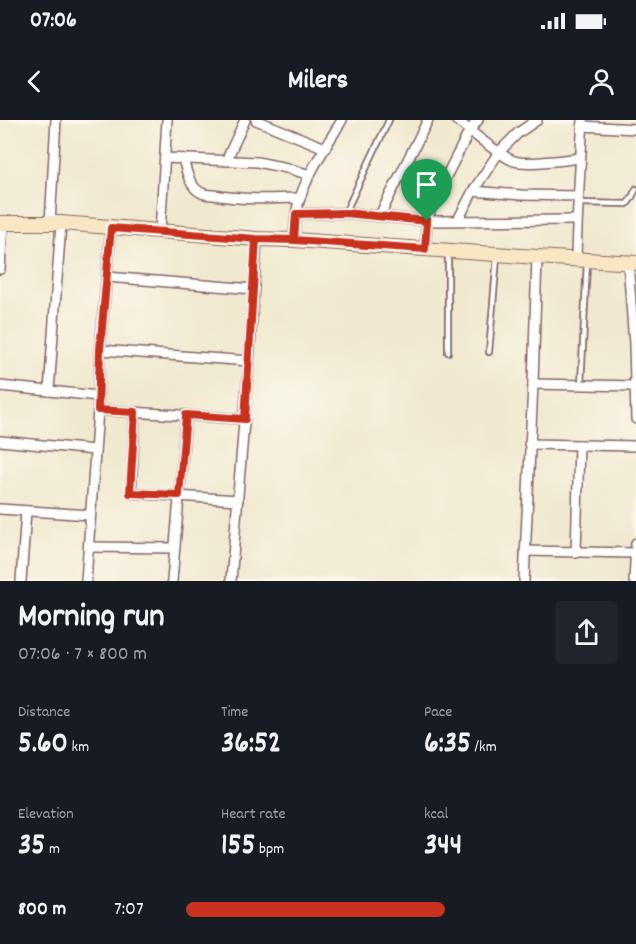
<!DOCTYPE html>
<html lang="en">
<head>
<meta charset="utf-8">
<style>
  body { margin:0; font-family:Dekko,sans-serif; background:#20242c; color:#f1f3f6; height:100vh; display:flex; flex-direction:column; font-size:22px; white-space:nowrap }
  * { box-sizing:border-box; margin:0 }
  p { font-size:20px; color:#9ea1a6 }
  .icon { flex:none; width:33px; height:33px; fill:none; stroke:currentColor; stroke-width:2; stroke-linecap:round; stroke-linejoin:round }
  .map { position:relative; height:461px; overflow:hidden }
  .drawer { display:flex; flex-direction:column; background:#171b24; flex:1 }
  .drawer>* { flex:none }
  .pin { position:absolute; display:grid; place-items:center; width:51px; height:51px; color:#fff; margin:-62px -26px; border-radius:50% 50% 50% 0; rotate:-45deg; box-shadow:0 0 6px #0007 }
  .pin .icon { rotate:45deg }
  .round { display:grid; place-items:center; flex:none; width:63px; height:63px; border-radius:6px; background:#20242c }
  .summary { display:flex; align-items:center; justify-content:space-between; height:102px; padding:0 18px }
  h1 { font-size:33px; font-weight:800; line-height:45px }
  .stats { display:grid; grid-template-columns:repeat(3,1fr); gap:9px; height:102px; padding:6px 18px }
  .stats div { display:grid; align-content:center }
  .stats b { font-size:30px; font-weight:800 }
  .stats small { font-size:16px; font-weight:400 }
  .stats p { font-size:16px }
  ul { padding:0 18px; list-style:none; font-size:20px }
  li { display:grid; grid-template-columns:96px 72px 1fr; align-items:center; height:45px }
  li i { height:15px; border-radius:8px; background:#c8321e }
  .status { display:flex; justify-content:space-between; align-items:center; height:42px; padding:0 30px; background:#171b24; direction:ltr }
  .status svg { height:16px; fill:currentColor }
  header { display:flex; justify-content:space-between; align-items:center; height:78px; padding:0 18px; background:#171b24; font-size:27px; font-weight:800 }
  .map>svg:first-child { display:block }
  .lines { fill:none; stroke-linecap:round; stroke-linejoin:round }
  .lane-casing { stroke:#846664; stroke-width:8 }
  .street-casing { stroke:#846664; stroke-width:12 }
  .secondary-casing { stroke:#846664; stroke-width:16 }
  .lane { stroke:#fff; stroke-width:4.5 }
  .street { stroke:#fff; stroke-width:9 }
  .secondary { stroke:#f9e7c3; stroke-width:14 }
  .route-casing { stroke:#fff; stroke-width:12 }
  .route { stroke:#c8321e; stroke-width:8 }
</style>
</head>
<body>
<div class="status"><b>07:06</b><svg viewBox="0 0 49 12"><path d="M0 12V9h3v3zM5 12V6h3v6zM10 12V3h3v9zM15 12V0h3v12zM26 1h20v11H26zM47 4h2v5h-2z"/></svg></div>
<header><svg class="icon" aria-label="back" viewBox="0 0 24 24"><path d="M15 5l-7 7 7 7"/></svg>Milers<svg class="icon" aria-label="person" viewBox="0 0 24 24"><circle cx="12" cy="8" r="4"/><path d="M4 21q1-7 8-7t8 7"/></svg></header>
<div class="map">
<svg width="636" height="461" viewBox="0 0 636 461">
  <rect width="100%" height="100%" fill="#fbf7ec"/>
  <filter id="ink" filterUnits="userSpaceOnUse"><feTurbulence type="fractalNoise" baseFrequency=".0167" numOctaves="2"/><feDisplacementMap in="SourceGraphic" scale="12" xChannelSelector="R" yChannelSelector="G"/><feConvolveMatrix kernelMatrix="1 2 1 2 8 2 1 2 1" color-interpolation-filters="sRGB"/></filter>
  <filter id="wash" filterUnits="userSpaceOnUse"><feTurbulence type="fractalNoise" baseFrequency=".008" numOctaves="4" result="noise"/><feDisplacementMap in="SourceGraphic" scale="24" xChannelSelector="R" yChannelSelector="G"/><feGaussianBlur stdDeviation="1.35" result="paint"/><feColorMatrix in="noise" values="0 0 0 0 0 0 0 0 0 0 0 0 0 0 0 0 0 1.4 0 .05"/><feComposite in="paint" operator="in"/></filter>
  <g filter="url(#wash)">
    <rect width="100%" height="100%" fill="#f0e9cf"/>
  </g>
  <g filter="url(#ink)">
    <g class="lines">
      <g class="lane-casing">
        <g id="lane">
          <path d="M 579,83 L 627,84 L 631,79 L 636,69"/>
          <path d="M 345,93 L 389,0"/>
          <path d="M 448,133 L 448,232"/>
          <path d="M 489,232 L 497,137"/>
          <path d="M 581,265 L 587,142"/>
        </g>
      </g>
      <g class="street-casing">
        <g id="street">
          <path d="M 256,0 L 325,28"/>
          <path d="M 456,0 C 471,11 498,35 514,41 C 527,45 565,40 580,38"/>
          <path d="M 582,6 L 636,9"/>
          <path d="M 165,38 L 257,42 L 287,48 L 310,55"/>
          <path d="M 183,39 C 186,49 189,66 200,72 C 203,74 210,75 214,75 C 242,80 271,79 300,78"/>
          <path d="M 226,41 L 245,0"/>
          <path d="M 473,71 L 521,75 L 579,76"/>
          <path d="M 296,94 L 345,93 L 427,101 L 577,100"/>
          <path d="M 380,95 L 428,0"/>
          <path d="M 458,100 L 473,71 L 499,32 L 518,13 L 537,0"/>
          <path d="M 50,103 L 56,0"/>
          <path d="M 160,112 L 167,0"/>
          <path d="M 294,120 C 295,106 295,91 300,78 C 309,51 327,25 342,0"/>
          <path d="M 425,129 L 427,101 L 433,82 L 470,10 L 478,0"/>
          <path d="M 576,139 C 577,92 580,46 583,0"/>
          <path d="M 628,142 L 634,224 L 636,299"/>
          <path d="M 0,149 L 3,103"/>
          <path d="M 107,157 L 253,169"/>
          <path d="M 100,230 L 249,241 L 257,119"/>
          <path d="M 533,264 L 636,266"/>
          <path d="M 0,266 L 98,276"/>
          <path d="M 49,271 L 61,103"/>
          <path d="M 98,290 L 245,299"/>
          <path d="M 135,292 L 131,373 L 238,380"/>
          <path d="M 0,321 L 95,330"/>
          <path d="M 529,324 L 636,326"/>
          <path d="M 0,389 L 90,395"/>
          <path d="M 89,427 L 175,428"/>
          <path d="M 525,431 L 635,433"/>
          <path d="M 576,433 L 579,325"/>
          <path d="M 21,461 L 26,391"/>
          <path d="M 86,461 L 98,290 L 100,230 L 111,108"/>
          <path d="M 172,461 L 186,295"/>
          <path d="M 231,461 L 249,241"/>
          <path d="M 524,461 L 533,264 L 537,137"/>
          <path d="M 634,461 L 636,423"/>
        </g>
      </g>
      <g class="secondary-casing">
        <path id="secondary" d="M 0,103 L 61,103 L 257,119 L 294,120 L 537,137 L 636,143"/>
      </g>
      <use href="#lane" class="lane"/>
      <use href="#street" class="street"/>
      <use href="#secondary" class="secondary"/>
    </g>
  </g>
  <g class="lines" filter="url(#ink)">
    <g class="route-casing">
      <path id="route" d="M 427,101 L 345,93 L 296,94 L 294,120 L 256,119 L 111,108 L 100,230 L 98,290 L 135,292 L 130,373 L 179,375 L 186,295 L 245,299 L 256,119 L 294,120 L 425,129 L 427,101"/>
    </g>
    <use href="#route" class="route"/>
  </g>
</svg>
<div class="pin" style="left:427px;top:101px;background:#1e9e55"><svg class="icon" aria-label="arrive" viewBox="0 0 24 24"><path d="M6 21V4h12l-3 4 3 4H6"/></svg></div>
</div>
<section class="drawer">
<div class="summary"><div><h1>Morning run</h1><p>07:06 · 7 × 800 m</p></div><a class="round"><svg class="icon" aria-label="share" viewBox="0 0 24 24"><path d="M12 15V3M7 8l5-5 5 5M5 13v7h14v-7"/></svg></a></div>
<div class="stats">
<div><p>Distance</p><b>5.60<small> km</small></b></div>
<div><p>Time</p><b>36:52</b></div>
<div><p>Pace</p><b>6:35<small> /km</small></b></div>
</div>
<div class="stats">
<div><p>Elevation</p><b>35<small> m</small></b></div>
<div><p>Heart rate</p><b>155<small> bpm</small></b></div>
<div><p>kcal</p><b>344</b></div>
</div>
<ul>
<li><b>800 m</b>7:07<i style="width:60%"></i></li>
</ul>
</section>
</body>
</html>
